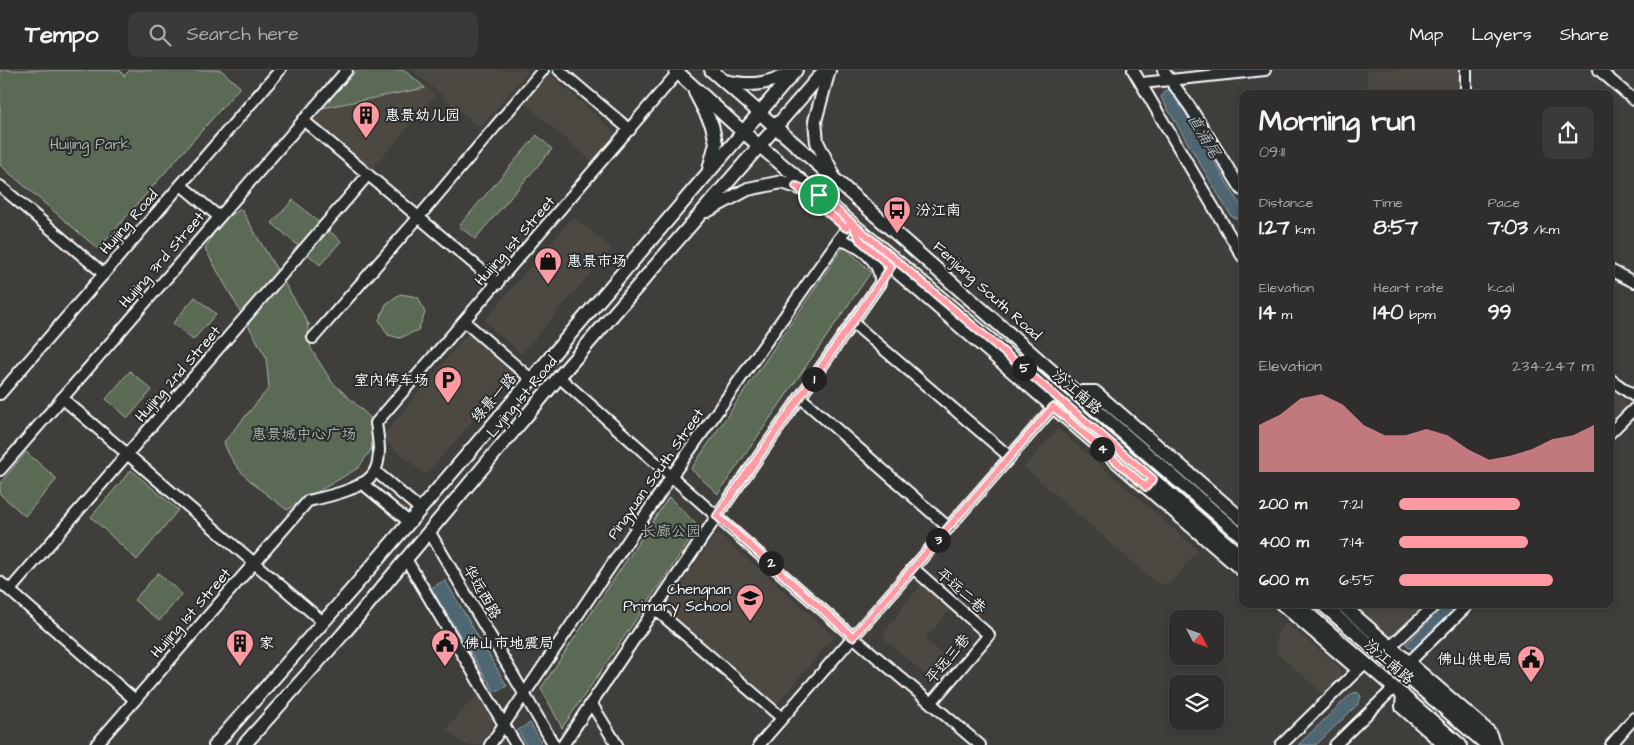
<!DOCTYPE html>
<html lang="en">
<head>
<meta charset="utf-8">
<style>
  body { margin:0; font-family:"Architects Daughter","LXGW WenKai TC",sans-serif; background:#3b3a38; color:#f1f3f6; height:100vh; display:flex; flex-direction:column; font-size:19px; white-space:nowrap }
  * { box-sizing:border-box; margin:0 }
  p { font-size:16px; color:#a7a8a9 }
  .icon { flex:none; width:28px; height:28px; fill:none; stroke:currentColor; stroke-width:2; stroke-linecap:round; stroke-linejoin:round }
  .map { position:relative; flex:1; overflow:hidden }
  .sheet { position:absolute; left:1239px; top:20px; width:375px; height:518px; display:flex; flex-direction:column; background:#2f2e2c; border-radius:10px; box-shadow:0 2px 8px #0003,0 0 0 1px #4a4a48 }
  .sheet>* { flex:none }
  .needle { width:32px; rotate:131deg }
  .controls { position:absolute; left:1169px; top:540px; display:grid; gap:10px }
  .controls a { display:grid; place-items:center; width:55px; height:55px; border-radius:10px; background:#2f2e2c; box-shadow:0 2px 8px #0003,0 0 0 1px #4a4a48; font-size:25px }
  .pin { position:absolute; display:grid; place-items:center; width:42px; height:42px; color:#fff; margin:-21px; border:2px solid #fff; border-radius:50%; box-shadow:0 1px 5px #0007 }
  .km { position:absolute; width:25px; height:25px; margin:-12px; border-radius:50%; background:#222; color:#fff; font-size:14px; line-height:25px; text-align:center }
  .round { display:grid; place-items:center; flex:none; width:52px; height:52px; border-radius:10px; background:#3b3a38 }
  .head { display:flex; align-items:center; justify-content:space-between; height:85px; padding:0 20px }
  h1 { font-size:28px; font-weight:800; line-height:38px }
  .figures { display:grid; grid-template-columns:repeat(3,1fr); gap:8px; height:85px; padding:5px 20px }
  .figures div { display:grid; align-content:center }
  .figures b { font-size:21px; font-weight:800 }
  .figures small { font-size:14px; font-weight:400 }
  .figures p { font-size:14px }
  .chart { height:140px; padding:10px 20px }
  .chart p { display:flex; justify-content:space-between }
  .chart svg { width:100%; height:90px; margin-top:5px; fill:#ff9aa2; opacity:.7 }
  ul { padding:0 20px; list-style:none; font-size:16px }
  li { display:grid; grid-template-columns:80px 60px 1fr; align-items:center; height:38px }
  li i { height:12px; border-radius:6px; background:#ff9aa2 }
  header { display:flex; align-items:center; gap:30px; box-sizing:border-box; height:70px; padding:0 25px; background:#2f2e2c; border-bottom:1px solid #4a4a48 }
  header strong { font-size:24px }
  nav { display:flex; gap:28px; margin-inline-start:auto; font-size:18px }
  .search { width:350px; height:45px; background:#3b3a38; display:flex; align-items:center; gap:12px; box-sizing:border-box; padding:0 18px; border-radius:10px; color:#a7a8a9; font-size:19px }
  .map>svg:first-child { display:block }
  .built { fill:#4d4a42 }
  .green { fill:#5a6b54; stroke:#acb5aa }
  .water { fill:#4f6673; stroke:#95a3ab }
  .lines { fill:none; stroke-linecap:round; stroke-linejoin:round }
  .minor-casing { stroke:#fff; stroke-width:14 }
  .major-casing { stroke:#fff; stroke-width:16 }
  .minor { stroke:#2a2d2e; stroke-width:10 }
  .major { stroke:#2a2d2e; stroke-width:12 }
  .route-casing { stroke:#fff; stroke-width:10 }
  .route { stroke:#ff9aa2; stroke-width:6 }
  .labels { text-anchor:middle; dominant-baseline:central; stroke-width:4; stroke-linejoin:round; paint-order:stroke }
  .poi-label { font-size:15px; fill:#fff; stroke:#2a2d2e; text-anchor:start }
  .park-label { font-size:15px; fill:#acb5aa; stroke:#2a2d2e }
  .street-label { font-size:15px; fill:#fff; stroke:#2a2d2e }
  .water-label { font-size:16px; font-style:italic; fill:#b0bac0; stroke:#2a2d2e }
</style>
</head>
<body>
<header>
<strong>Tempo</strong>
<div class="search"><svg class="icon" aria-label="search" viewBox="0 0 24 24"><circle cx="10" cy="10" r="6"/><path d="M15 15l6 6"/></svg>Search here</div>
<nav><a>Map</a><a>Layers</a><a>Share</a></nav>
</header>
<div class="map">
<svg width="1634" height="675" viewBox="0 0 1634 675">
  <rect width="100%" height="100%" fill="#3f3e3a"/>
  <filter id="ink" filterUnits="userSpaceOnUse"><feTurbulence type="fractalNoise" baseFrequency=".02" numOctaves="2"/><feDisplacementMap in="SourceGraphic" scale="10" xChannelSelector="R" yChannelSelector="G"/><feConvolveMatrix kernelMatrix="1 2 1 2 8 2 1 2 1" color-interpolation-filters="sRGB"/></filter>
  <g filter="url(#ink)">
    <g class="built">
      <path d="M 353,0 L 407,0 L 436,25 L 370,101 L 310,48 Z"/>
      <path d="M 412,0 L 529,0 L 480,58 Z"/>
      <path d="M 1367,0 L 1460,0 L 1460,24 L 1368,24 Z"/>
      <path d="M 548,3 L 617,64 L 593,92 L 524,33 Z"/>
      <path d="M 573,147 L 612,178 L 521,284 L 484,251 Z"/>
      <path d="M 468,263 L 515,302 L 426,405 L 381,368 Z"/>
      <path d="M 1610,319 L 1624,329 L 1625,339 L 1610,354 Z"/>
      <path d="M 1058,359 L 1198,480 L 1169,515 L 1155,512 L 1024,397 Z"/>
      <path d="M 717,462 L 834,566 L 776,635 L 665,539 Z"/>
      <path d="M 923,512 L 952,537 L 925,569 L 954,595 L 937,615 L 886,570 L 884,562 Z"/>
      <path d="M 1346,534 L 1418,534 L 1421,539 L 1389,569 Z"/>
      <path d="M 1286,553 L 1340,597 L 1342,607 L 1341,610 L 1326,626 L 1276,582 L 1277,563 Z"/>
      <path d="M 480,621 L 492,641 L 492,656 L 480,675 L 466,675 L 446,659 Z"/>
    </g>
    <g class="green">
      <path d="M 0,0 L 120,0 L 124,6 L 130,0 L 221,0 L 240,17 L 98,179 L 0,95 Z"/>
      <path d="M 357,0 L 404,0 L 425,18 L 322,38 Z"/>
      <path d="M 537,65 L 552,79 L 475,169 L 459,156 Z"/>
      <path d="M 293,130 L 341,171 L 320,195 L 272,153 Z"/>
      <path d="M 241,139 L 310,256 L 307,253 L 311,279 L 332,312 L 376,353 L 371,380 L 358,398 L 287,440 C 262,420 234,404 224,372 L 269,318 L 266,287 L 205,179 L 220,152 Z"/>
      <path d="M 844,176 L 871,202 L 718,424 L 691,399 Z"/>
      <path d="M 400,224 L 418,227 L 425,243 L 418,260 L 400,268 L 388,265 L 379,250 L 386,234 Z"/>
      <path d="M 195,227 L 216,244 L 193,270 L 173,253 Z"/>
      <path d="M 130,301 L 152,320 L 128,348 L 106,329 Z"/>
      <path d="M 26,382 L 57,409 L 25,446 L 0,424 L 0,413 Z"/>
      <path d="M 131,400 L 178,440 L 137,490 L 91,447 Z"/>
      <path d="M 669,427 L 699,457 L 562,658 L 541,618 Z"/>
      <path d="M 158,503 L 182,524 L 159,551 L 134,530 Z"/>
    </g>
    <g class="water">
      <path d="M 1167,20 L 1172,20 L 1242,138 L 1240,148 L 1235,148 L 1231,146 L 1163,31 L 1161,27 Z"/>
      <path d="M 445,510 L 507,616 L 495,622 L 431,518 Z"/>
      <path d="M 1445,534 L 1454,534 L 1451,546 L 1413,581 L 1406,574 Z"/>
      <path d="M 1357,622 L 1361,626 L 1358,634 L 1316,675 L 1298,675 L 1351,624 Z"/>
      <path d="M 530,653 L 543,675 L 526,675 L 518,660 Z"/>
    </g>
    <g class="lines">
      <g class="minor-casing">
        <g id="minor">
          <path d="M 559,0 L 630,60"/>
          <path d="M 1133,0 L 1242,186"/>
          <path d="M 1163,0 L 1190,37 L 1242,120"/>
          <path d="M 1466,0 L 1466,24"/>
          <path d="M 1599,0 L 1634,30"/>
          <path d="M 1142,13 L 1265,0"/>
          <path d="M 303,50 L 498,214"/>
          <path d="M 181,115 L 219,147"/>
          <path d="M 0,116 L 104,204"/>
          <path d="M 1610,200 L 1634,212"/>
          <path d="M 465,252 L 531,309"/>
          <path d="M 853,253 L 1010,387"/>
          <path d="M 313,268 L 418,148 L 543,0"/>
          <path d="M 559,307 L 853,567 L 980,675"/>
          <path d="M 1610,309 L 1634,326"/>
          <path d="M 0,324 L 280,0"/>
          <path d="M 800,327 L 949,458"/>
          <path d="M 62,328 L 323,552"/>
          <path d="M 1610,363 L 1634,339"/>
          <path d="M 0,400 L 347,0"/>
          <path d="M 375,401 L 420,439"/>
          <path d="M 362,413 L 409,452"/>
          <path d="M 429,461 L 554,675"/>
          <path d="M 406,489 L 516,675"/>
          <path d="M 913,498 L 989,565 L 931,633"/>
          <path d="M 0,512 L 135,630"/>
          <path d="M 10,520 L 367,106"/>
          <path d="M 655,539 L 782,648"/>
          <path d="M 1386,581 L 1436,534"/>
          <path d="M 1404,597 L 1469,534"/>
          <path d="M 591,633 L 617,675"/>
          <path d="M 96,675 L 308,431 C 326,427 366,419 375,401 C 382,386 378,368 376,353 L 674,7"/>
          <path d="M 490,675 L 671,407 L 851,152"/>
          <path d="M 563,675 L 717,446 L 880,213 C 882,192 858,173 838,170"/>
          <path d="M 759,675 L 1057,333"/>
          <path d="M 1281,675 L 1365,593"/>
          <path d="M 1335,675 L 1394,618"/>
          <path d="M 1611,675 L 1634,648"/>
        </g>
      </g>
      <g class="major-casing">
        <g id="major">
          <path d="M 675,0 L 743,62 L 1061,329 L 1242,487"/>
          <path d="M 711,0 L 1071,318 L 1242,466"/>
          <path d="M 829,0 L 815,51 L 817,72 L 832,102"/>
          <path d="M 725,11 C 753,17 766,14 792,3"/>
          <path d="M 695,22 L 712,55 L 716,73 L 709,99"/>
          <path d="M 707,141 L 748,119 L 782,112 L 809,121"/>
          <path d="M 894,199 L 1242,500"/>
          <path d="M 1075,322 L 1095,322 L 1242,449"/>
          <path d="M 1282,534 L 1353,595 L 1365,593"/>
          <path d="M 1297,534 L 1460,675"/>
          <path d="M 1322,534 L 1487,675"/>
          <path d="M 1341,534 L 1489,662 L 1494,675"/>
          <path d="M 1403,625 L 1402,637 L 1445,675"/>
          <path d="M 215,675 L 354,517 L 796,0"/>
          <path d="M 244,675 L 343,564 L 559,307 L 825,0"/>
        </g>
      </g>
      <use href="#minor" class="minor"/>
      <use href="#major" class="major"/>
    </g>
  </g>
  <g class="lines" filter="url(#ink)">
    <g class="route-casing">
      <path id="route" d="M 819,125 L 851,152 L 860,170 L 891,197 L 717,446 L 853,567 L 1053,337 L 1146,417 L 1153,409 L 851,152 L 846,158 L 796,116 L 819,125"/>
    </g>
    <use href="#route" class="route"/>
  </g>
  <defs>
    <g id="building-pin" transform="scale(1.4375)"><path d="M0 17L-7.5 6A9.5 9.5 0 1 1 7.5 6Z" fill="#ff9aa2" stroke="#2a2d2e"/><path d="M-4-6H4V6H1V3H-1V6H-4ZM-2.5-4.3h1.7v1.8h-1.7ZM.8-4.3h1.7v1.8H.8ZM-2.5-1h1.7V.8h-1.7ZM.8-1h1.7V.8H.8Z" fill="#111"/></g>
    <g id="bus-pin" transform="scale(1.4375)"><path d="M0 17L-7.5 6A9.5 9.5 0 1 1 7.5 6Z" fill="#ff9aa2" stroke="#2a2d2e"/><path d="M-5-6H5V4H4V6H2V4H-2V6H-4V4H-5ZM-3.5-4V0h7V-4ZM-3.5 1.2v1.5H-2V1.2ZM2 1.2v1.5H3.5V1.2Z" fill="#111"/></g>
    <g id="shop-pin" transform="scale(1.4375)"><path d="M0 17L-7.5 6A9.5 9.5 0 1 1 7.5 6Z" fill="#ff9aa2" stroke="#2a2d2e"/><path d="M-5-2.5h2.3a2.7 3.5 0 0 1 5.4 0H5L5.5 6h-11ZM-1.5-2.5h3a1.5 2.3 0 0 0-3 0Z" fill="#111"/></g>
    <g id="parking-pin" transform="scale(1.4375)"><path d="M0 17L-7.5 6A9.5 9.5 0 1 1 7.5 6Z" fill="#ff9aa2" stroke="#2a2d2e"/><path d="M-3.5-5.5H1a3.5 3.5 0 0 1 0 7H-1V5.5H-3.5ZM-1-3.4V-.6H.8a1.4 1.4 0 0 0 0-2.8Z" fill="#111"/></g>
    <g id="school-pin" transform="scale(1.4375)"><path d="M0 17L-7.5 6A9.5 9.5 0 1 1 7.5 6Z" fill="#ff9aa2" stroke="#2a2d2e"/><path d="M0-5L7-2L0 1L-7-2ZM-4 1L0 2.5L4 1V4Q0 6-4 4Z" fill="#111"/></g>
    <g id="civic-pin" transform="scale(1.4375)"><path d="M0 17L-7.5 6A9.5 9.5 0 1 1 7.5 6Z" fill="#ff9aa2" stroke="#2a2d2e"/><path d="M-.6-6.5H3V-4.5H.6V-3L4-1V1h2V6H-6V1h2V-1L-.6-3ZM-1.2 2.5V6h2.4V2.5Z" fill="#111"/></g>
  </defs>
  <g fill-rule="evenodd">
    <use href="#building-pin" x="366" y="45"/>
    <use href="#bus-pin" x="897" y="140"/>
    <use href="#shop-pin" x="548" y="191"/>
    <use href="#parking-pin" x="448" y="310"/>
    <use href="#school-pin" x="750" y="528"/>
    <use href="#building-pin" x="240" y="573"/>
    <use href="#civic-pin" x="445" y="573"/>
    <use href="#civic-pin" x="1531" y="589"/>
  </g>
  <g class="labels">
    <g class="poi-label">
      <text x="385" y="45">惠景幼儿园</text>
      <text x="916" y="140">汾江南</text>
      <text x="567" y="191">惠景市场</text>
      <text x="429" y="310" text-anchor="end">室内停车场</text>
      <text x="731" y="519" text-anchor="end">Chengnan<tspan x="731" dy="17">Primary School</tspan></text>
      <text x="259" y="573">家</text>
      <text x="464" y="573">佛山市地震局</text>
      <text x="1512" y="589" text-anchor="end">佛山供电局</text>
    </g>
    <g class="park-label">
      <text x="90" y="74">Huijing Park</text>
      <text x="304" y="364">惠景城中心广场</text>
      <text x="671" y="461">长廊公园</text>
    </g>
    <g class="street-label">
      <text transform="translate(129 152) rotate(-49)">Huijing Road</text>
      <text transform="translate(515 171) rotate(-49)">Huijing 1st Street</text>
      <text transform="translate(162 190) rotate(-49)">Huijing 3rd Street</text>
      <text transform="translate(987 221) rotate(42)">Fenjiang South Road</text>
      <text transform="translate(178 304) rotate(-49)">Huijing 2nd Street</text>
      <text transform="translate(1077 322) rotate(41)">汾江南路</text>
      <text transform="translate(522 327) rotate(-50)">Lvjing 1st Road</text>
      <text transform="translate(494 328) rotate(-49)">绿景一路</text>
      <text transform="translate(656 404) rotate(-55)">Pingyuan South Street</text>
      <text transform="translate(961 521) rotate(41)">平远二巷</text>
      <text transform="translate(482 522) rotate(60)">华远西路</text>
      <text transform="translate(191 543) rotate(-49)">Huijing 1st Street</text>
      <text transform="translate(948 589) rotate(-50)">平远三巷</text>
      <text transform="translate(1389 592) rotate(41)">汾江南路</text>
    </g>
    <g class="water-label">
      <text transform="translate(1204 66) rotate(59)">直涌尾</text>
    </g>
  </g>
</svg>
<div class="controls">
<a><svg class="needle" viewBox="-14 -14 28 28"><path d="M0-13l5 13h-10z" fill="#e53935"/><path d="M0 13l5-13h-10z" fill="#a7a8a9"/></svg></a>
<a><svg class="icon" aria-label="layers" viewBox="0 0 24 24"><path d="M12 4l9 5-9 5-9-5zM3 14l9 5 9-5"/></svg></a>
</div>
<div class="pin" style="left:819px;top:125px;background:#1e9e55"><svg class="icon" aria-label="arrive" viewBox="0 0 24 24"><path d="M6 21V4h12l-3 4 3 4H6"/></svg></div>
<b class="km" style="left:814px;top:309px">1</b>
<b class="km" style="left:771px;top:493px">2</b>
<b class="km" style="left:938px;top:470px">3</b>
<b class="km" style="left:1102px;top:379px">4</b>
<b class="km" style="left:1024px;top:298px">5</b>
<section class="sheet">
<div class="head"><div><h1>Morning run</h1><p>09:11</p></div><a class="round"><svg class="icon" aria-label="share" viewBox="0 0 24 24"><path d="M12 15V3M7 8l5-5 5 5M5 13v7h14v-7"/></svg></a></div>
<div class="figures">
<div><p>Distance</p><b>1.27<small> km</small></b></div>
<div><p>Time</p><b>8:57</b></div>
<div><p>Pace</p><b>7:03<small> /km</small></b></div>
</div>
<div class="figures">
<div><p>Elevation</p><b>14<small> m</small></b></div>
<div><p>Heart rate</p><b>140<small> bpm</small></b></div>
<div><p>kcal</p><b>99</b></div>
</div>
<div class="chart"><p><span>Elevation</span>234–247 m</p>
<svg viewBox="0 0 160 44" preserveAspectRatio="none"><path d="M0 44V21L10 16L20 8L30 6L40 11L50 21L60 26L70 26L80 23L90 26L100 33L110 38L120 36L130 33L140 28L150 26L160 21V44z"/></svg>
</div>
<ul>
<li><b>200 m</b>7:21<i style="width:62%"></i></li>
<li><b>400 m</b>7:14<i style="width:66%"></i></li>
<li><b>600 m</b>6:55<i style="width:79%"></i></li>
</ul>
</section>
</div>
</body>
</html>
